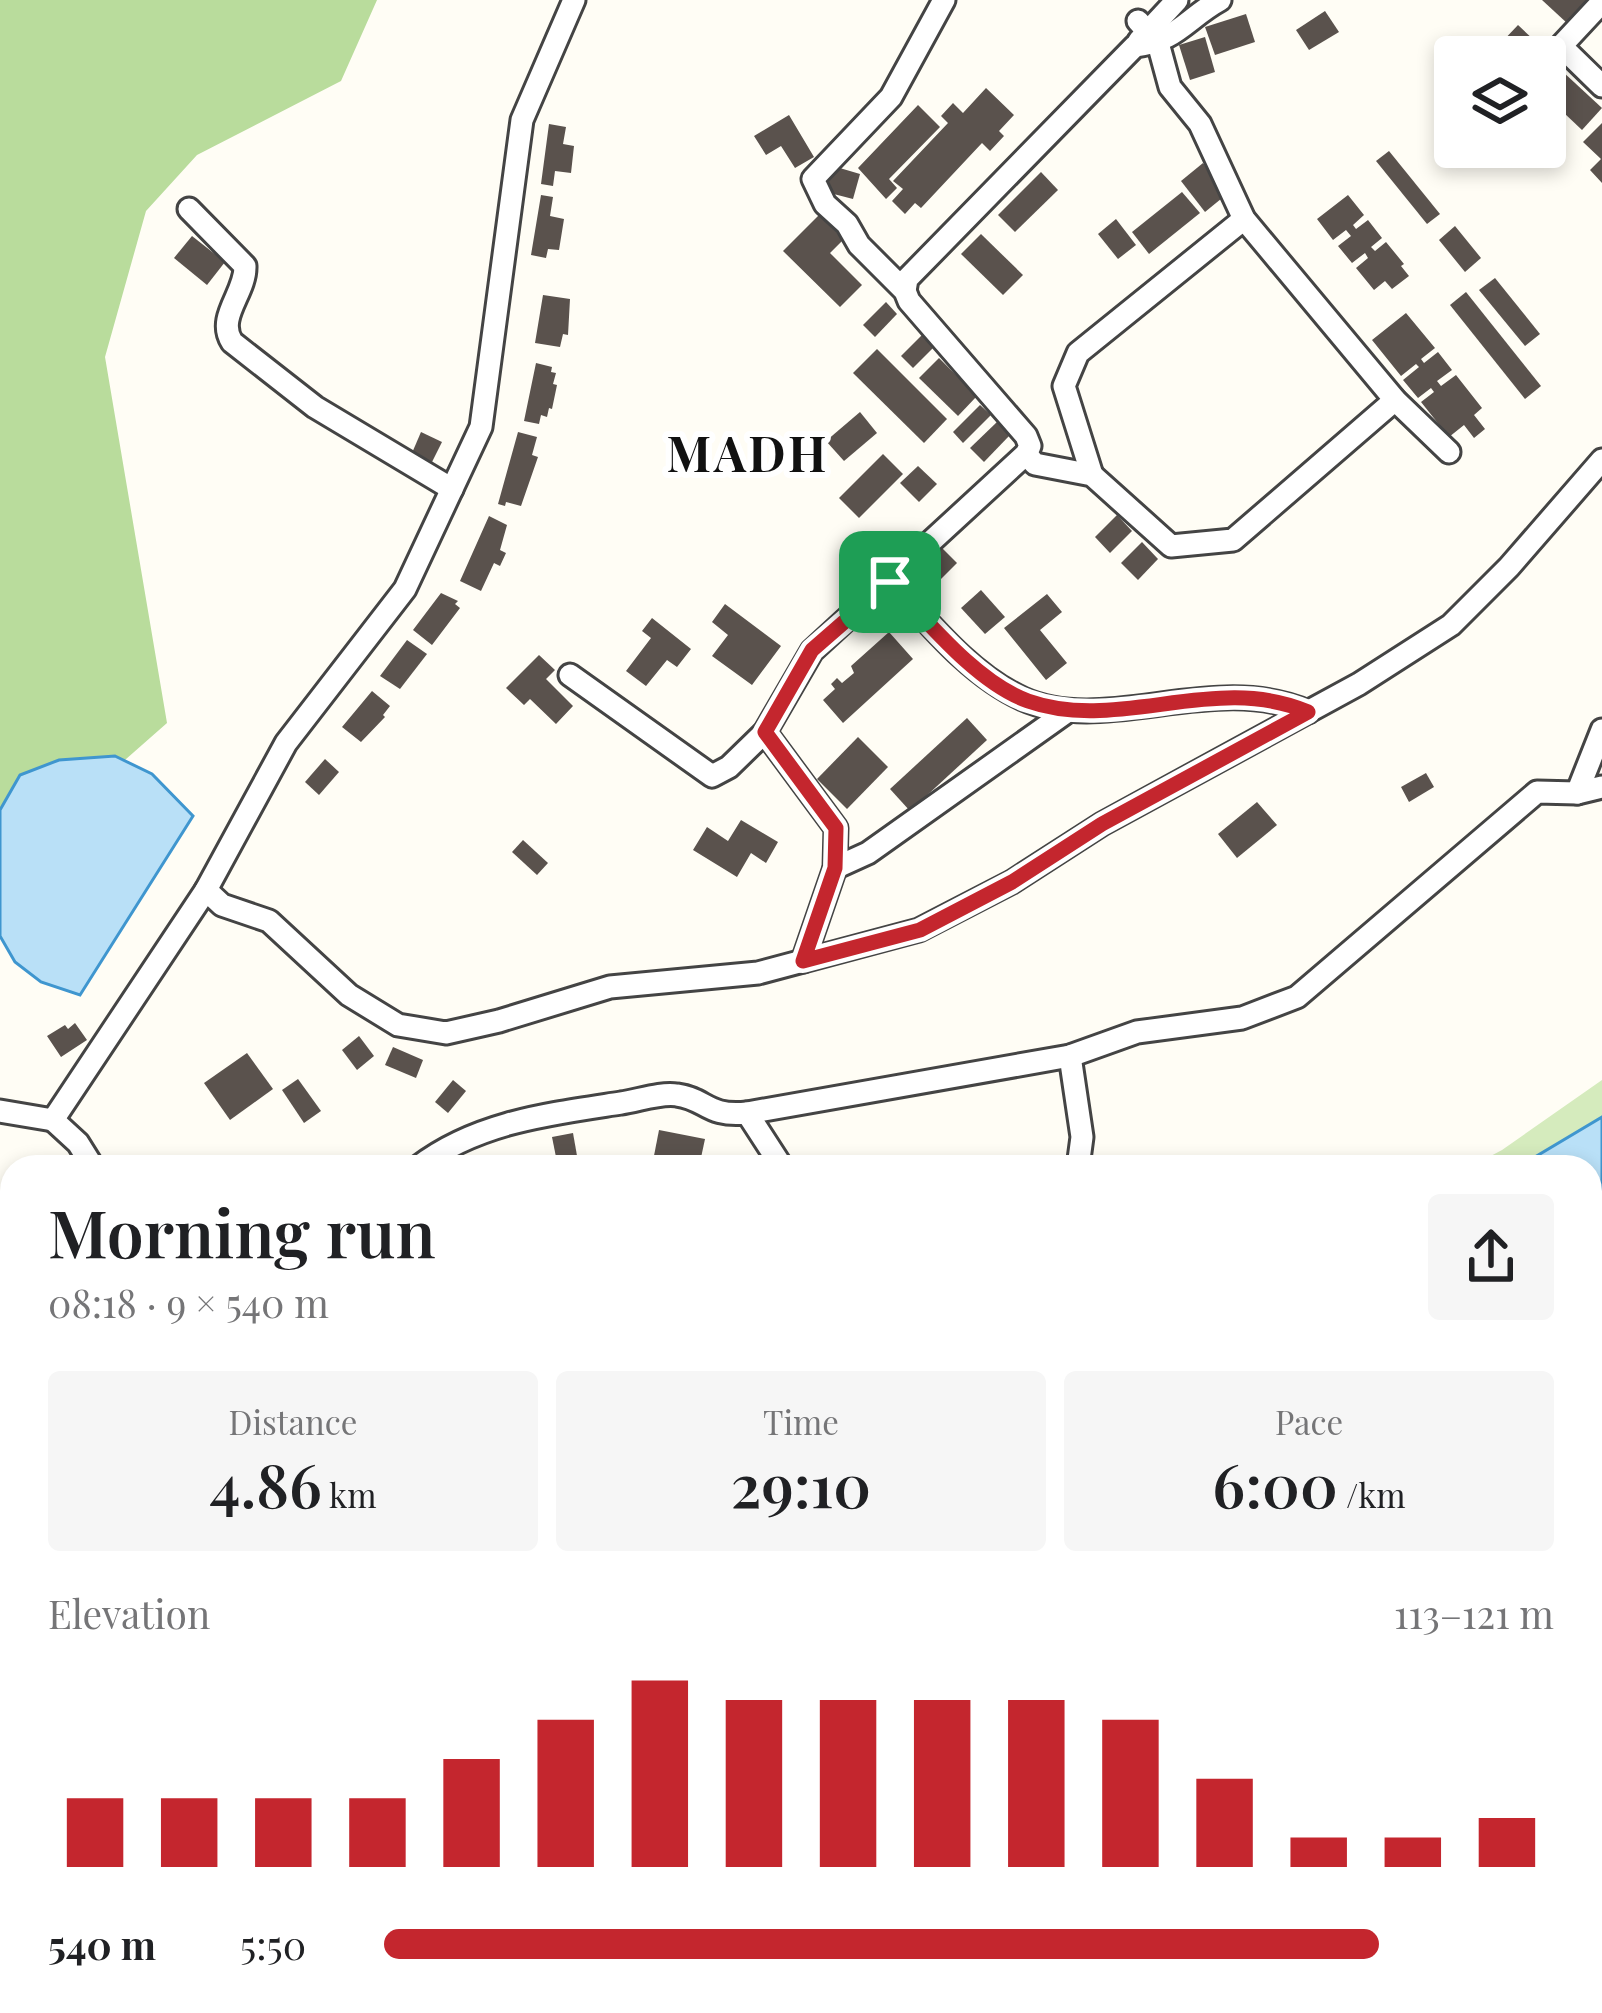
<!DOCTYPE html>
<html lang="en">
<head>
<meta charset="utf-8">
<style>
  body { margin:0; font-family:"Playfair Display",serif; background:#f6f6f6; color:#202124; height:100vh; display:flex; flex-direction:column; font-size:45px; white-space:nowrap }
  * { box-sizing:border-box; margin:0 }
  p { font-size:39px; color:#757577 }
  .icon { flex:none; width:66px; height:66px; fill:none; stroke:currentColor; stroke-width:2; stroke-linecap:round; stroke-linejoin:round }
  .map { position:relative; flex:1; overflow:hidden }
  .details { position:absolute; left:0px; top:1155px; width:1602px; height:858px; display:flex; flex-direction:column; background:#fff; border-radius:36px 36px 0 0; box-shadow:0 6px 18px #0003 }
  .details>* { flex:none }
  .controls { position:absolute; left:1434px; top:36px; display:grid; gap:24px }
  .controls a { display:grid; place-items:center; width:132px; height:132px; border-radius:12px; background:#fff; box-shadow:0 6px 18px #0003; font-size:60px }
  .pin { position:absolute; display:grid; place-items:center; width:102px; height:102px; color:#fff; margin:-51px; border-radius:24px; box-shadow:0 6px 18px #0006 }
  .round { display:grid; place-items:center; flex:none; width:126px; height:126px; border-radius:12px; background:#f6f6f6 }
  .head { display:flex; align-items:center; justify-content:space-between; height:204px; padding:0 48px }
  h1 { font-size:66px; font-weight:600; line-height:90px }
  .metrics { display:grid; grid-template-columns:repeat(3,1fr); gap:18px; height:204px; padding:12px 48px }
  .metrics div { display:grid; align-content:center; border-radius:12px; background:#f6f6f6; text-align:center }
  .metrics b { font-size:60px; font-weight:600 }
  .metrics small { font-size:33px; font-weight:400 }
  .metrics p { font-size:33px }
  .chart { height:336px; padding:24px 48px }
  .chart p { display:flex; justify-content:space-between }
  .chart svg { width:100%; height:216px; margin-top:12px; stroke:#c4262e; stroke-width:6 }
  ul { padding:0 48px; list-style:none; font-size:39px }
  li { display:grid; grid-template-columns:192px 144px 1fr; align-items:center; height:90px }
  li i { height:30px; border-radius:15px; background:#c4262e }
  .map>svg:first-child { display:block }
  .green { fill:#d5ebbd }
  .forest { fill:#b9dc9c }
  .water { fill:#b9e0f7; stroke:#3f96cf; stroke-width:3 }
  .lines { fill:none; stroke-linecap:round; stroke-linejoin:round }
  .ferry { stroke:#1768a6; stroke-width:3; stroke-dasharray:15 12; stroke-linecap:butt }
  .building { fill:#5a524d }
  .minor-casing { stroke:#444; stroke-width:27 }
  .minor { stroke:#fff; stroke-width:21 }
  .route-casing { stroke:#fff; stroke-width:24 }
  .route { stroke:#c4262e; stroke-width:15 }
  .labels { text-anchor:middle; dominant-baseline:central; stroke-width:12; stroke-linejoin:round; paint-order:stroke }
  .district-label { font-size:48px; font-weight:bold; letter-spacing:3px; fill:#111; stroke:#fff }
</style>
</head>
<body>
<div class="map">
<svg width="1602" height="2013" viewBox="0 0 1602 2013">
  <rect width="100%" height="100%" fill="#fffdf5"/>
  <path class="green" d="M 1602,1080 L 1602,1117 L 1518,1167 L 1470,1167 L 1502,1150 Z"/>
  <path class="forest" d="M 0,0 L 377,0 L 341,81 L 197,155 L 146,211 L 105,357 L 167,723 L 0,870 Z"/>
  <g class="water">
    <path d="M 115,756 L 152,774 L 193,816 L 80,995 L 41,982 L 15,962 L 0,936 L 0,810 L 20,775 L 59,760 Z"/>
    <path d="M 1602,1117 L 1602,2013 L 455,2013 L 469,2001 L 1590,2001 L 1590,1167 L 1518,1167 Z"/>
  </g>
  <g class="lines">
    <path class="ferry" d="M 1590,1817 L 1602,1821"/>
  </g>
  <g class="building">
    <path d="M 1542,0 L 1590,0 L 1568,24 Z"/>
    <path d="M 1325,11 L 1339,32 L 1309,50 L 1296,30 Z"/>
    <path d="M 1246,14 L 1255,42 L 1215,55 L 1205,27 Z"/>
    <path d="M 1518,25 L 1552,57 L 1545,64 L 1545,57 L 1514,57 L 1500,44 Z"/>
    <path d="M 1205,37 L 1215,72 L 1190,80 L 1179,45 Z"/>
    <path d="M 1562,71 L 1602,108 L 1582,130 L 1545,95 L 1545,89 Z"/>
    <path d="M 986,88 L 1014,115 L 999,131 L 1004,136 L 990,151 L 982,143 L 921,208 L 915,203 L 905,214 L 892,201 L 903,189 L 893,181 L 948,123 L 941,116 L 953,103 L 963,113 Z"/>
    <path d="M 918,105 L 940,127 L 889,179 L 897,188 L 886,199 L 858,168 Z"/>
    <path d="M 789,115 L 814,157 L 795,168 L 781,146 L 766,155 L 754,136 Z"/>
    <path d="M 1602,123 L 1602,183 L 1590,170 L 1601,159 L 1583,142 Z"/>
    <path d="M 549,124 L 566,127 L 563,144 L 574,146 L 571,173 L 555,171 L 553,186 L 541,184 Z"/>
    <path d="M 1389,151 L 1440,214 L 1427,224 L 1376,161 Z"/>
    <path d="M 1203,163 L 1227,194 L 1205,212 L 1181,181 Z"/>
    <path d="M 833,166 L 860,174 L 853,199 L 826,192 Z"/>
    <path d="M 1041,172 L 1058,190 L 1015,232 L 998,215 Z"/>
    <path d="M 1182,192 L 1200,213 L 1149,254 L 1132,232 Z"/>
    <path d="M 541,195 L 553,197 L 550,216 L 564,219 L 559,250 L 548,249 L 546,258 L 531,255 Z"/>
    <path d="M 1348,195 L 1364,215 L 1353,225 L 1356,229 L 1368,220 L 1382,238 L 1371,247 L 1375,251 L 1386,242 L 1404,264 L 1401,266 L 1409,276 L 1392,289 L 1385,281 L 1374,290 L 1356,268 L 1368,258 L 1365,253 L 1352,263 L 1338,246 L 1351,236 L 1346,230 L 1333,240 L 1317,219 Z"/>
    <path d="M 819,215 L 844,239 L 830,253 L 862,285 L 840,307 L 783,251 Z"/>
    <path d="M 1116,219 L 1136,245 L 1118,259 L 1098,234 Z"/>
    <path d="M 1455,226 L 1481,258 L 1465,272 L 1439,240 Z"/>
    <path d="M 981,234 L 1023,275 L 1003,295 L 961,254 Z"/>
    <path d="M 192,236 L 225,262 L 207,285 L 174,258 Z"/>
    <path d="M 1495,278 L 1540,334 L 1525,346 L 1479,290 Z"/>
    <path d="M 1466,292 L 1541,386 L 1525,399 L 1450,305 Z"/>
    <path d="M 543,295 L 570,299 L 568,335 L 563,334 L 560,347 L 535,343 Z"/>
    <path d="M 886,302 L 897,314 L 875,337 L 863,325 Z"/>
    <path d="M 1406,313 L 1435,348 L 1421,359 L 1424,363 L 1438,352 L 1452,370 L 1437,381 L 1441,386 L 1456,375 L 1482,408 L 1474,415 L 1485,429 L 1474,438 L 1464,425 L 1449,437 L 1421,402 L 1434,392 L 1431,388 L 1418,398 L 1403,380 L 1419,367 L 1416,364 L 1401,376 L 1372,340 Z"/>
    <path d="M 924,333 L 936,345 L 913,368 L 901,356 Z"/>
    <path d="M 877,349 L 947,419 L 924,443 L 853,373 Z"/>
    <path d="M 939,358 L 977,396 L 958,416 L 919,378 Z"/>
    <path d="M 536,363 L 552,367 L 551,372 L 556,373 L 553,384 L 557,385 L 552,409 L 549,408 L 547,417 L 541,415 L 539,424 L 524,421 Z"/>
    <path d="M 980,405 L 991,415 L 963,443 L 953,432 Z"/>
    <path d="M 860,412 L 877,433 L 844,461 L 826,441 Z"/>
    <path d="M 997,422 L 1010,435 L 984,462 L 970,448 Z"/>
    <path d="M 421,432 L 442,442 L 432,462 L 412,453 Z"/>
    <path d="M 518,432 L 537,437 L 532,455 L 538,457 L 521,506 L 506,502 L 505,506 L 498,504 Z"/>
    <path d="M 883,454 L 903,474 L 859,518 L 839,498 Z"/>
    <path d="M 918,466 L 937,484 L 919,502 L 900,483 Z"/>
    <path d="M 1117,515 L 1132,531 L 1110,553 L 1095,537 Z"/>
    <path d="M 489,516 L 507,525 L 500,550 L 506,553 L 500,566 L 494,563 L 481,591 L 460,581 Z"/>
    <path d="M 1142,542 L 1158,559 L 1138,580 L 1121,563 Z"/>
    <path d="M 941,547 L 957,563 L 937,583 L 921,567 Z"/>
    <path d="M 981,590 L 1005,617 L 985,634 L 961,608 Z"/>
    <path d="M 441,593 L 458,601 L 455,604 L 460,608 L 432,645 L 413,630 Z"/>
    <path d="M 1047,594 L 1062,612 L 1040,630 L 1067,663 L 1046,680 L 1004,628 Z"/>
    <path d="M 725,604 L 781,646 L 752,685 L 712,656 L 728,635 L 712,622 Z"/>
    <path d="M 652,618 L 691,649 L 677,667 L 667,660 L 646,686 L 626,671 L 651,638 L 642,631 Z"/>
    <path d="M 889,632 L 913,659 L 843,723 L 823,700 L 835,689 L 831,684 L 837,678 L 842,683 L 854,673 L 851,666 Z"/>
    <path d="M 407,640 L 427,654 L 400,689 L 380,676 Z"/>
    <path d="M 539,655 L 555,670 L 546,679 L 573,706 L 556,724 L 530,699 L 524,705 L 506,688 Z"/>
    <path d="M 372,691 L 390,706 L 383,715 L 385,717 L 361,742 L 342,727 Z"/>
    <path d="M 967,718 L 987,740 L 910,811 L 890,789 Z"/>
    <path d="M 858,737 L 888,767 L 847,809 L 817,779 Z"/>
    <path d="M 325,759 L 339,772 L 319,795 L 305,782 Z"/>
    <path d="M 1426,773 L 1434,787 L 1409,802 L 1401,787 Z"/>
    <path d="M 1257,802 L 1277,825 L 1237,858 L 1218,834 Z"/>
    <path d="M 741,820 L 778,842 L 766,863 L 751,853 L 737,877 L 693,850 L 707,827 L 728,841 Z"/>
    <path d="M 523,840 L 548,863 L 537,875 L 512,852 Z"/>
    <path d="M 75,1023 L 87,1040 L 61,1057 L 47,1036 L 65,1025 L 68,1029 Z"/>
    <path d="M 359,1036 L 374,1056 L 357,1070 L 342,1050 Z"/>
    <path d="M 393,1047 L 423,1060 L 416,1078 L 385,1065 Z"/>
    <path d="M 247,1053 L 273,1089 L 230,1120 L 204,1083 Z"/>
    <path d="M 298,1079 L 321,1111 L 304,1123 L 282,1090 Z"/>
    <path d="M 453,1080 L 466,1091 L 448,1113 L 435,1102 Z"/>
    <path d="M 659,1130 L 705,1139 L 699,1167 L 652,1166 Z"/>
    <path d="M 573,1133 L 579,1167 L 558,1167 L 552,1137 Z"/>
    <path d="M 9,2001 L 43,2001 L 44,2010 L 12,2013 Z"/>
  </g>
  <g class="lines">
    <g class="minor-casing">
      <g id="minor">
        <path d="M 1602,2 L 1561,46 L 1602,86"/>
        <path d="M 1138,21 L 1158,43 L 1170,87 L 1200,124 L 1244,219 L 1395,400 L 1449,452"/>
        <path d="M 1139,41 L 1177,0"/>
        <path d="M 189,209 L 245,266 C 246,293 216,317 232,342 L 315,407 L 452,489"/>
        <path d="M 905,291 L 907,279 L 1135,46 C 1177,41 1187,18 1220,0"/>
        <path d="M 1026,454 L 1035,464 L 1092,475 L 1171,546 L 1233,540 L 1395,400"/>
        <path d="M 1092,475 L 1064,386 L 1078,353 L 1244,219"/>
        <path d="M 891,582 C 929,623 970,675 1023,699 C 1105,736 1214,671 1308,712"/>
        <path d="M 570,675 L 712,776 L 729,767 L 765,732 L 812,651 L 1026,454 L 1030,446 L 1026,436 L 909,301 L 905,291 L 859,245 L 847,224 L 825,204 L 813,179 L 891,97 L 944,0"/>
        <path d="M 765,732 L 836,828 L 835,868 L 803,961"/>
        <path d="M 1577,793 L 1602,730"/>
        <path d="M 835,868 L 868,853 L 1068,711"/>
        <path d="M 206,890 L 222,905 L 269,921 L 349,995 L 398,1025 L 446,1033 L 499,1021 L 610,987 L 758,973 L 919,930 L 1012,882 L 1102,824 L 1359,684 L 1451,625 L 1509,567 L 1602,460"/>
        <path d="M 1070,1056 L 1082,1137 L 1078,1167"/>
        <path d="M 0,1111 L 53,1120"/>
        <path d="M 747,1113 L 782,1167"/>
        <path d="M 53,1120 L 206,890 L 286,743 L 405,589 L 481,427 L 522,120 L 574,0"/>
        <path d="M 53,1120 L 78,1143 L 93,1167"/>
        <path d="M 418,1167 C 477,1122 549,1114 621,1103 C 637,1101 661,1092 677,1095 C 707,1099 706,1117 747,1113 L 1070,1056 L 1137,1032 L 1242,1018 L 1297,997 L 1537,792 L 1577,793 L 1602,787"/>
        <path d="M 0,1701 L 12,1695"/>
        <path d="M 0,1801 L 12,1823"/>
        <path d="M 417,2001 L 423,2013"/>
      </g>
    </g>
    <use href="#minor" class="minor"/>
  </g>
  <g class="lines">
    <g class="route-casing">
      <path id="route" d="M 890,582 C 927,621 977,683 1028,701 C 1118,733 1216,672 1308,712 L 1102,824 L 1012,882 L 920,930 L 803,961 L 835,868 L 836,828 L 765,732 L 812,650 Z"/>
    </g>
    <use href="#route" class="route"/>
  </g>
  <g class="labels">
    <g class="district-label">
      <text x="748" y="452">MADH</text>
    </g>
  </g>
</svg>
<div class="controls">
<a><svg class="icon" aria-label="layers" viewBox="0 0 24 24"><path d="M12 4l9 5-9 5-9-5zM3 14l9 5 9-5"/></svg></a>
</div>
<div class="pin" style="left:890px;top:582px;background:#1e9e55"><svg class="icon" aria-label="arrive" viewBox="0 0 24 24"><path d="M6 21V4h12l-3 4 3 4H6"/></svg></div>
<section class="details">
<div class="head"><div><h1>Morning run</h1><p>08:18 · 9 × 540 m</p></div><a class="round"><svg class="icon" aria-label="share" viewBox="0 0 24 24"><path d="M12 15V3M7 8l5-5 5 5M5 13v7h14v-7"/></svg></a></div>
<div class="metrics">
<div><p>Distance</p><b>4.86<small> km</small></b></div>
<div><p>Time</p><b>29:10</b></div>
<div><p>Pace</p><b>6:00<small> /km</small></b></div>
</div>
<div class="chart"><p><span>Elevation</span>113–121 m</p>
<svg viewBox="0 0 160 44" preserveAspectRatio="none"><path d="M5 44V30M15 44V30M25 44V30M35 44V30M45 44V22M55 44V14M65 44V6M75 44V10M85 44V10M95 44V10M105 44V10M115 44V14M125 44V26M135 44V38M145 44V38M155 44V34"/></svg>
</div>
<ul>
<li><b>540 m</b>5:50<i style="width:85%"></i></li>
</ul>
</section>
</div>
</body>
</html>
